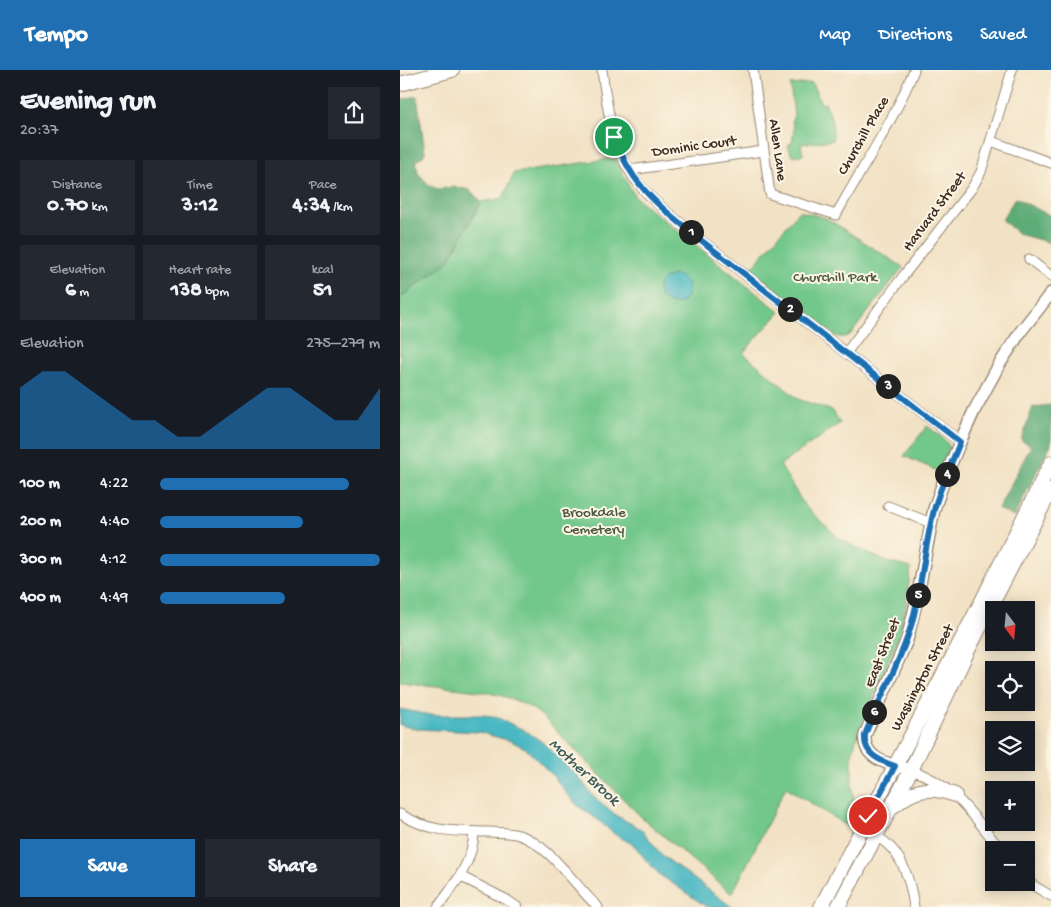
<!DOCTYPE html>
<html lang="en">
<head>
<meta charset="utf-8">
<style>
  body { margin:0; font-family:"Gochi Hand",sans-serif; background:#242831; color:#f1f3f6; height:100vh; display:flex; flex-direction:column; font-size:19px; white-space:nowrap }
  * { box-sizing:border-box; margin:0 }
  p { font-size:16px; color:#9ea1a6 }
  .icon { flex:none; width:28px; height:28px; fill:none; stroke:currentColor; stroke-width:2; stroke-linecap:round; stroke-linejoin:round }
  .map { position:relative; flex:1; overflow:hidden }
  .sheet { display:flex; flex-direction:column; background:#171b24; width:400px }
  .sheet>* { flex:none }
  .needle { width:32px; rotate:164deg }
  .controls { position:absolute; left:585px; top:531px; display:grid; gap:10px }
  .controls a { display:grid; place-items:center; width:50px; height:50px; border-radius:0px; background:#171b24; box-shadow:0 2px 12px #0003; font-size:25px }
  .pin { position:absolute; display:grid; place-items:center; width:42px; height:42px; color:#fff; margin:-21px; border:2px solid #fff; border-radius:50%; box-shadow:0 1px 5px #0007 }
  .km { position:absolute; width:25px; height:25px; margin:-12px; border-radius:50%; background:#222; color:#fff; font-size:14px; line-height:25px; text-align:center }
  .round { display:grid; place-items:center; flex:none; width:52px; height:52px; border-radius:0px; background:#242831 }
  .headline { display:flex; align-items:center; justify-content:space-between; height:85px; padding:0 20px }
  h1 { font-size:28px; font-weight:800; line-height:38px }
  .stats { display:grid; grid-template-columns:repeat(3,1fr); gap:8px; height:85px; padding:5px 20px }
  .stats div { display:grid; align-content:center; border-radius:0px; background:#242831; text-align:center }
  .stats b { font-size:21px; font-weight:800 }
  .stats small { font-size:14px; font-weight:400 }
  .stats p { font-size:14px }
  .chart { height:140px; padding:10px 20px }
  .chart p { display:flex; justify-content:space-between }
  .chart svg { width:100%; height:90px; margin-top:5px; fill:#1f6fb2; opacity:.7 }
  .action { display:flex; gap:10px; margin-top:auto; padding:10px 20px }
  .action a { flex:1; height:58px; border-radius:0px; background:#1f6fb2; color:#fff; font-size:20px; font-weight:800; line-height:58px; text-align:center }
  .action a+a { background:#242831; color:#f1f3f6 }
  ul { padding:0 20px; list-style:none; font-size:16px }
  li { display:grid; grid-template-columns:80px 60px 1fr; align-items:center; height:38px }
  li i { height:12px; border-radius:6px; background:#1f6fb2 }
  header { display:flex; align-items:center; gap:30px; box-sizing:border-box; height:70px; padding:0 25px; background:#1f6fb2; color:#fff }
  header strong { font-size:24px }
  nav { display:flex; gap:28px; margin-inline-start:auto; font-size:18px }
  main { display:flex; flex:1; min-height:0 }
  .map>svg:first-child { display:block }
  .green { fill:#72c78b; stroke:#567854 }
  .forest { fill:#5dac77; stroke:#4c6b4a }
  .water { fill:#49b8c2; stroke:#427170 }
  .lines { fill:none; stroke-linecap:round; stroke-linejoin:round }
  .street-casing { stroke:#968672; stroke-width:11 }
  .secondary-casing { stroke:#968672; stroke-width:14 }
  .primary-casing { stroke:#968672; stroke-width:16 }
  .street { stroke:#fff; stroke-width:9 }
  .secondary { stroke:#fff; stroke-width:11 }
  .primary { stroke:#fff; stroke-width:14 }
  .route-casing { stroke:#fff; stroke-width:10 }
  .route { stroke:#1f6fb2; stroke-width:6 }
  .labels { text-anchor:middle; dominant-baseline:central; stroke-width:4; stroke-linejoin:round; paint-order:stroke }
  .street-label { font-size:15px; fill:#3b2a1e; stroke:#fcf5e5 }
  .park-label { font-size:15px; fill:#4c593f; stroke:#fcf5e5 }
  .water-label { font-size:16px; font-style:italic; fill:#405c57; stroke:#fcf5e5 }
</style>
</head>
<body>
<header>
<strong>Tempo</strong>
<nav><a>Map</a><a>Directions</a><a>Saved</a></nav>
</header>
<main>
<section class="sheet">
<div class="headline"><div><h1>Evening run</h1><p>20:37</p></div><a class="round"><svg class="icon" aria-label="share" viewBox="0 0 24 24"><path d="M12 15V3M7 8l5-5 5 5M5 13v7h14v-7"/></svg></a></div>
<div class="stats">
<div><p>Distance</p><b>0.70<small> km</small></b></div>
<div><p>Time</p><b>3:12</b></div>
<div><p>Pace</p><b>4:34<small> /km</small></b></div>
</div>
<div class="stats">
<div><p>Elevation</p><b>6<small> m</small></b></div>
<div><p>Heart rate</p><b>138<small> bpm</small></b></div>
<div><p>kcal</p><b>51</b></div>
</div>
<div class="chart"><p><span>Elevation</span>275–279 m</p>
<svg viewBox="0 0 160 44" preserveAspectRatio="none"><path d="M0 44V14L10 6L20 6L30 14L40 22L50 30L60 30L70 38L80 38L90 30L100 22L110 14L120 14L130 22L140 30L150 30L160 14V44z"/></svg>
</div>
<ul>
<li><b>100 m</b>4:22<i style="width:86%"></i></li>
<li><b>200 m</b>4:40<i style="width:65%"></i></li>
<li><b>300 m</b>4:12<i style="width:100%"></i></li>
<li><b>400 m</b>4:49<i style="width:57%"></i></li>
</ul>
<div class="action"><a>Save</a><a>Share</a></div>
</section>
<div class="map">
<svg width="651" height="837" viewBox="0 0 651 837">
  <rect width="100%" height="100%" fill="#fcf5e5"/>
  <filter id="ink" filterUnits="userSpaceOnUse"><feTurbulence type="fractalNoise" baseFrequency=".02" numOctaves="2"/><feDisplacementMap in="SourceGraphic" scale="10" xChannelSelector="R" yChannelSelector="G"/><feConvolveMatrix kernelMatrix="1 2 1 2 8 2 1 2 1" color-interpolation-filters="sRGB"/></filter>
  <filter id="wash" filterUnits="userSpaceOnUse"><feTurbulence type="fractalNoise" baseFrequency=".0096" numOctaves="4" result="noise"/><feDisplacementMap in="SourceGraphic" scale="20" xChannelSelector="R" yChannelSelector="G"/><feGaussianBlur stdDeviation="1.12" result="paint"/><feColorMatrix in="noise" values="0 0 0 0 0 0 0 0 0 0 0 0 0 0 0 0 0 1.4 0 .05"/><feComposite in="paint" operator="in"/></filter>
  <g filter="url(#wash)">
    <rect width="100%" height="100%" fill="#f2e2c5"/>
    <g class="green">
      <path d="M 412,13 L 421,34 L 425,33 C 432,45 433,56 433,70 L 401,74 L 403,85 L 392,86 L 388,75 L 392,73 L 394,59 L 392,51 L 394,45 L 390,15 Z"/>
      <path d="M 215,88 L 235,127 L 380,242 L 343,283 L 398,329 L 433,341 L 440,353 L 380,395 L 404,435 L 440,469 L 471,485 L 491,493 L 511,498 L 505,541 L 500,562 L 456,670 L 452,685 L 452,715 L 456,749 L 451,759 L 386,717 L 332,824 L 240,746 L 141,645 C 116,625 85,622 54,618 C 36,616 18,614 0,612 L 0,228 L 48,192 L 81,132 L 103,128 L 114,103 Z"/>
      <path d="M 399,141 L 426,148 L 503,197 L 451,264 C 445,268 440,268 434,265 L 351,199 Z"/>
      <path d="M 527,356 C 533,361 550,371 549,379 C 548,387 543,396 540,402 L 504,386 Z"/>
    </g>
    <g class="forest">
      <path d="M 17,26 L 25,82 L 24,85 L 16,91 L 18,103 L 28,114 L 37,119 L 53,117 L 70,120 L 81,132 L 48,192 L 0,228 L 0,30 Z"/>
      <path d="M 615,128 L 651,146 L 651,173 L 619,164 L 602,150 Z"/>
      <path d="M 651,335 L 651,374 L 614,447 L 598,439 L 631,376 L 621,370 L 633,337 Z"/>
    </g>
    <g class="water">
      <path d="M 272,205 C 281,205 287,210 289,218 C 285,254 234,219 272,205 Z"/>
      <path d="M 0,639 L 30,645 L 84,645 L 98,648 L 124,660 L 141,671 L 154,683 L 178,706 L 193,726 L 217,746 L 241,759 L 263,786 L 332,837 L 307,837 L 260,805 L 246,790 L 234,775 L 214,764 L 197,749 L 178,736 L 166,723 L 153,706 L 125,678 L 111,671 L 78,662 L 16,659 L 0,655 Z"/>
    </g>
  </g>
  <g filter="url(#ink)">
    <g class="lines">
      <g class="street-casing">
        <g id="street">
          <path d="M 202,0 C 208,43 212,83 242,118 C 257,135 276,149 293,164 L 560,372"/>
          <path d="M 353,0 L 370,124 L 436,145 C 462,97 494,51 514,0"/>
          <path d="M 591,71 L 651,93"/>
          <path d="M 230,100 L 363,81"/>
          <path d="M 629,189 L 651,206"/>
          <path d="M 446,283 L 504,205 L 572,118 L 581,102 L 612,0"/>
          <path d="M 488,436 L 531,453"/>
          <path d="M 511,700 C 553,713 575,748 601,780"/>
          <path d="M 0,744 C 32,763 53,761 89,762 C 99,763 110,762 119,765 C 150,775 175,816 198,837"/>
          <path d="M 462,758 C 470,763 479,767 486,773 C 504,788 511,814 514,837"/>
          <path d="M 60,806 L 107,830 L 117,837"/>
          <path d="M 626,810 L 634,816 L 651,826"/>
          <path d="M 38,837 C 55,814 73,792 74,762"/>
        </g>
      </g>
      <g class="secondary-casing">
        <path id="secondary" d="M 511,700 C 492,695 462,690 465,665 L 497,593 L 507,570 L 517,529 L 534,439 L 544,410 L 560,372 L 574,341 L 599,295 L 621,261 L 651,223"/>
      </g>
      <g class="primary-casing">
        <g id="primary">
          <path d="M 0,14 L 52,0"/>
          <path d="M 495,735 C 514,718 532,716 555,725"/>
          <path d="M 421,837 L 583,529 L 651,393"/>
          <path d="M 438,837 L 511,700 L 568,580 L 651,420"/>
        </g>
      </g>
      <use href="#street" class="street"/>
      <use href="#secondary" class="secondary"/>
      <use href="#primary" class="primary"/>
    </g>
  </g>
  <g class="lines" filter="url(#ink)">
    <g class="route-casing">
      <path id="route" d="M 214,67 C 221,85 229,102 242,117 C 256,135 276,149 293,164 L 560,372 C 551,395 540,417 534,440 C 524,478 522,518 511,556 C 500,594 479,628 465,665 C 463,684 480,691 495,696 L 468,746"/>
    </g>
    <use href="#route" class="route"/>
  </g>
  <g class="labels">
    <g class="street-label">
      <text transform="translate(464 66) rotate(-60)">Churchill Place</text>
      <text transform="translate(294 77) rotate(-8)">Dominic Court</text>
      <text transform="translate(377 80) rotate(82)">Allen Lane</text>
      <text transform="translate(535 142) rotate(-53)">Harvard Street</text>
      <text transform="translate(483 583) rotate(-68)">East Street</text>
      <text transform="translate(523 608) rotate(-62)">Washington Street</text>
    </g>
    <g class="park-label">
      <text x="435" y="208">Churchill Park</text>
      <text x="194" y="443">Brookdale<tspan x="194" dy="17">Cemetery</tspan></text>
    </g>
    <g class="water-label">
      <text transform="translate(183 703) rotate(43)">Mother Brook</text>
    </g>
  </g>
</svg>
<div class="controls">
<a><svg class="needle" viewBox="-14 -14 28 28"><path d="M0-13l5 13h-10z" fill="#e53935"/><path d="M0 13l5-13h-10z" fill="#9ea1a6"/></svg></a>
<a><svg class="icon" aria-label="locate" viewBox="0 0 24 24"><circle cx="12" cy="12" r="6"/><path d="M12 2v4M12 18v4M2 12h4M18 12h4"/></svg></a>
<a><svg class="icon" aria-label="layers" viewBox="0 0 24 24"><path d="M12 4l9 5-9 5-9-5zM3 14l9 5 9-5"/></svg></a>
<a>+</a>
<a>−</a>
</div>
<div class="pin" style="left:214px;top:67px;background:#1e9e55"><svg class="icon" aria-label="arrive" viewBox="0 0 24 24"><path d="M6 21V4h12l-3 4 3 4H6"/></svg></div>
<div class="pin" style="left:468px;top:746px;background:#d93025"><svg class="icon" aria-label="check" viewBox="0 0 24 24"><path d="M5 12l5 5 9-10"/></svg></div>
<b class="km" style="left:291px;top:162px">1</b>
<b class="km" style="left:390px;top:239px">2</b>
<b class="km" style="left:488px;top:316px">3</b>
<b class="km" style="left:547px;top:404px">4</b>
<b class="km" style="left:518px;top:525px">5</b>
<b class="km" style="left:474px;top:642px">6</b>
</div>
</main>
</body>
</html>
